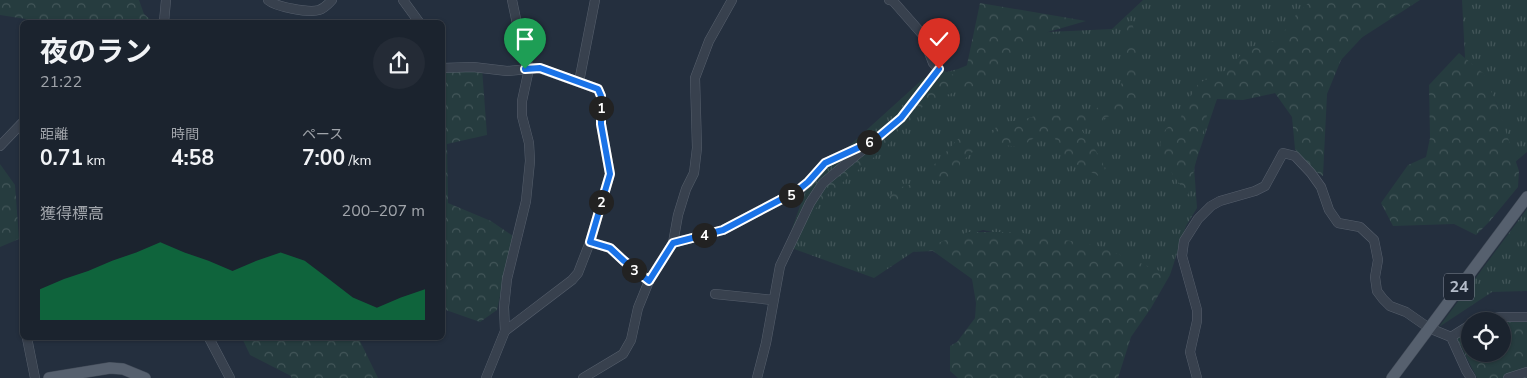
<!DOCTYPE html>
<html lang="ja">
<head>
<meta charset="utf-8">
<style>
  body { margin:0; font-family:"Nunito Sans","Noto Sans JP",sans-serif; background:#242b36; color:#f1f3f6; height:100vh; display:flex; flex-direction:column; font-size:19px; white-space:nowrap }
  * { box-sizing:border-box; margin:0 }
  p { font-size:16px; color:#a0a4aa }
  .icon { flex:none; width:28px; height:28px; fill:none; stroke:currentColor; stroke-width:2; stroke-linecap:round; stroke-linejoin:round }
  .map { position:relative; flex:1; overflow:hidden }
  .sheet { position:absolute; left:20px; top:20px; width:425px; height:320px; display:flex; flex-direction:column; background:#1b232e; border-radius:8px; box-shadow:0 1px 4px #0004,0 0 0 1px #39404a }
  .sheet>* { flex:none }
  .controls { position:absolute; left:1461px; top:312px; display:grid; gap:10px }
  .controls a { display:grid; place-items:center; width:50px; height:50px; border-radius:50%; background:#1b232e; box-shadow:0 1px 4px #0004,0 0 0 1px #39404a; font-size:25px }
  .pin { position:absolute; display:grid; place-items:center; width:42px; height:42px; color:#fff; margin:-51px -21px; border-radius:50% 50% 50% 0; rotate:-45deg; box-shadow:0 0 5px #0007 }
  .pin .icon { rotate:45deg }
  .km { position:absolute; width:25px; height:25px; margin:-12px; border-radius:50%; background:#222; color:#fff; font-size:14px; line-height:25px; text-align:center }
  .round { display:grid; place-items:center; flex:none; width:52px; height:52px; border-radius:26px; background:#242b36 }
  .overview { display:flex; align-items:center; justify-content:space-between; height:85px; padding:0 20px }
  h1 { font-size:28px; font-weight:700; line-height:38px }
  .figures { display:grid; grid-template-columns:repeat(3,1fr); gap:8px; height:85px; padding:5px 20px }
  .figures div { display:grid; align-content:center }
  .figures b { font-size:21px; font-weight:700 }
  .figures small { font-size:14px; font-weight:400 }
  .figures p { font-size:14px }
  .chart { height:140px; padding:10px 20px }
  .chart p { display:flex; justify-content:space-between }
  .chart svg { width:100%; height:90px; margin-top:5px; fill:#0b8043; opacity:.7 }
  .map>svg:first-child { display:block }
  .grass { fill:url(#grass-tufts) }
  .forest { fill:url(#forest-crowns) }
  .lines { fill:none; stroke-linecap:round; stroke-linejoin:round }
  .minor-casing { stroke:#565f6c; stroke-width:10 }
  .major-casing { stroke:#414a57; stroke-width:12 }
  .minor { stroke:#38414e; stroke-width:9 }
  .major { stroke:#56606e; stroke-width:11 }
  .route-casing { stroke:#fff; stroke-width:10 }
  .route { stroke:#1a73e8; stroke-width:6 }
  .labels { text-anchor:middle; dominant-baseline:central; stroke-width:4; stroke-linejoin:round; paint-order:stroke }
  .shield { fill:#1d2633; stroke:#878f9c; stroke-width:1 }
  .shield-label { font-size:16px; font-weight:bold; fill:#b4bcc9 }
</style>
</head>
<body>
<div class="map">
<svg width="1527" height="378" viewBox="0 0 1527 378">
  <defs>
    <pattern id="grass-tufts" width="24" height="20" patternUnits="userSpaceOnUse" patternTransform="scale(1.25)"><rect width="24" height="20" fill="#263c3f"/><path d="M3 7l-1-3M5 7V3M7 7l1-3M15 17l-1-3M17 17v-4M19 17l1-3" fill="none" stroke="#435659"/></pattern>
    <pattern id="forest-crowns" width="20" height="18" patternUnits="userSpaceOnUse" patternTransform="scale(1.25)"><rect width="20" height="18" fill="#263c3f"/><path d="M2 6a3 3 0 1 1 6 0M12 15a3 3 0 1 1 6 0" fill="none" stroke="#435659"/></pattern>
  </defs>
  <rect width="100%" height="100%" fill="#242f3e"/>
  <g class="grass">
    <path d="M 1143,0 L 1420,0 L 1276,93 L 1217,99 L 1194,167 L 1197,208 L 1186,226 L 1170,275 L 1108,257 L 983,230 L 913,252 L 874,278 L 786,246 L 808,183 L 924,78 L 958,69 L 1048,32 L 1112,29 Z"/>
    <path d="M 1462,0 L 1527,0 L 1527,152 L 1514,163 L 1496,102 L 1465,58 Z"/>
    <path d="M 1527,209 L 1527,291 L 1492,292 L 1439,327 Z"/>
  </g>
  <g class="forest">
    <path d="M 0,0 L 139,0 L 144,14 L 153,22 L 27,22 L 26,19 L 0,15 Z"/>
    <path d="M 1312,0 L 1419,0 L 1368,31 L 1341,60 L 1327,94 L 1323,176 L 1305,165 L 1295,149 L 1292,117 L 1275,93 L 1243,100 L 1217,99 L 1207,115 L 1188,195 C 1176,179 1148,147 1167,128 C 1170,125 1176,123 1180,120 L 1185,105 L 1199,83 L 1227,70 L 1247,48 L 1274,41 L 1289,26 L 1297,13 Z"/>
    <path d="M 980,3 L 1086,21 L 1048,32 L 998,67 L 977,85 L 928,101 L 883,150 L 828,194 L 807,219 L 802,214 L 810,189 L 897,115 L 939,69 L 964,79 Z"/>
    <path d="M 1132,21 C 1134,32 1137,43 1137,53 C 1138,75 1129,81 1149,97 L 1139,106 L 1104,118 L 1106,123 L 1095,122 L 1079,125 C 1087,142 1104,156 1106,175 L 1104,179 L 1061,156 L 1055,138 L 1034,138 L 1021,147 L 1002,145 L 992,135 L 998,123 L 1022,120 L 1035,116 L 1072,115 L 1091,112 L 1097,108 L 1109,103 L 1118,87 L 1126,79 C 1127,67 1123,57 1122,46 L 1127,41 L 1124,23 Z"/>
    <path d="M 1459,53 L 1483,73 L 1496,102 L 1519,171 L 1518,187 L 1490,221 L 1476,235 L 1454,224 L 1393,226 L 1381,203 L 1408,165 L 1426,157 L 1430,138 L 1429,85 Z"/>
    <path d="M 482,68 L 487,135 L 447,144 L 448,203 L 491,221 L 513,236 L 497,310 L 480,322 L 443,309 L 442,73 Z"/>
    <path d="M 960,137 L 969,137 L 975,143 L 975,150 L 960,163 L 960,176 L 949,182 L 933,180 L 930,169 Z"/>
    <path d="M 0,164 L 15,185 L 19,239 L 0,247 Z"/>
    <path d="M 913,184 L 920,190 L 908,197 L 897,208 L 889,197 L 898,188 Z"/>
    <path d="M 968,232 L 1016,232 L 1095,245 L 1170,275 L 1151,308 L 1131,337 L 1118,378 L 958,378 L 950,371 L 950,346 L 957,342 L 975,318 L 976,303 L 972,279 L 933,251 L 913,252 Z"/>
    <path d="M 1527,314 L 1527,378 L 1477,378 L 1457,339 L 1462,332 L 1470,329 L 1470,354 L 1502,354 L 1502,321 Z"/>
    <path d="M 242,338 L 369,338 L 360,341 L 378,378 L 291,378 L 291,376 L 250,355 Z"/>
  </g>
  <g class="lines">
    <g class="minor-casing">
      <g id="minor">
        <path d="M 268,0 C 276,7 309,13 319,10 C 325,8 328,4 332,0"/>
        <path d="M 403,0 L 419,22"/>
        <path d="M 164,22 L 166,0"/>
        <path d="M 442,68 L 473,67 L 507,71 L 539,68 L 598,89 L 601,96 L 601,124 L 610,174 L 590,242 L 578,273 L 572,280 L 505,331"/>
        <path d="M 579,82 L 595,0"/>
        <path d="M 0,146 L 22,123"/>
        <path d="M 590,242 L 610,248 L 624,261 L 649,281"/>
        <path d="M 673,243 L 723,230 L 797,191 L 808,183 L 825,163 L 875,140 L 901,118 L 939,69 L 933,63 L 922,34 L 893,1 L 889,0"/>
        <path d="M 715,294 L 773,300"/>
        <path d="M 1477,321 L 1501,317 L 1527,317"/>
        <path d="M 1451,337 L 1470,325"/>
        <path d="M 27,338 L 35,378"/>
        <path d="M 209,338 L 230,378"/>
        <path d="M 486,378 L 505,331 L 504,307 L 507,279 L 526,201 L 530,161 L 529,143 L 522,116 L 522,101 L 529,69 L 519,33 L 512,0"/>
        <path d="M 583,378 L 623,354 L 631,340 L 638,308 L 649,281 L 673,243 L 678,215 L 686,189 L 694,173 L 697,148 L 695,78 L 709,41 L 732,0"/>
        <path d="M 757,378 L 766,343 L 780,266 L 791,243 L 810,203 L 823,183 L 865,148"/>
        <path d="M 1197,378 L 1190,352 L 1197,321 L 1197,310 L 1182,256 L 1184,241 L 1198,219 L 1211,206 L 1220,201 L 1255,191 L 1265,186 L 1283,153 L 1295,156 L 1311,173 L 1321,187 L 1329,210 L 1338,223 L 1360,227 L 1374,240 L 1378,260 L 1375,277 L 1377,291 L 1383,299 L 1390,306 L 1406,312 L 1429,328 L 1451,337 L 1466,370 L 1471,378"/>
        <path d="M 1508,378 L 1527,372"/>
      </g>
    </g>
    <g class="major-casing">
      <g id="major">
        <path d="M 49,378 L 110,368 L 123,369 L 145,378"/>
        <path d="M 1392,378 L 1527,197"/>
      </g>
    </g>
    <use href="#minor" class="minor"/>
    <use href="#major" class="major"/>
  </g>
  <g class="lines">
    <g class="route-casing">
      <path id="route" d="M 525,69 L 540,68 L 598,89 L 601,96 L 601,124 L 610,174 L 590,242 L 610,248 L 624,261 L 649,281 L 673,243 L 723,230 L 797,191 L 808,182 L 825,163 L 875,140 L 901,118 L 939,69"/>
    </g>
    <use href="#route" class="route"/>
  </g>
  <g class="labels">
    <rect class="shield" x="1444" y="273.5" width="30" height="27" rx="4"/>
    <g class="shield-label">
      <text x="1459" y="287">24</text>
    </g>
  </g>
</svg>
<div class="controls">
<a><svg class="icon" aria-label="locate" viewBox="0 0 24 24"><circle cx="12" cy="12" r="6"/><path d="M12 2v4M12 18v4M2 12h4M18 12h4"/></svg></a>
</div>
<div class="pin" style="left:525px;top:69px;background:#1e9e55"><svg class="icon" aria-label="arrive" viewBox="0 0 24 24"><path d="M6 21V4h12l-3 4 3 4H6"/></svg></div>
<div class="pin" style="left:939px;top:69px;background:#d93025"><svg class="icon" aria-label="check" viewBox="0 0 24 24"><path d="M5 12l5 5 9-10"/></svg></div>
<b class="km" style="left:601px;top:108px">1</b>
<b class="km" style="left:601px;top:202px">2</b>
<b class="km" style="left:634px;top:270px">3</b>
<b class="km" style="left:704px;top:235px">4</b>
<b class="km" style="left:791px;top:195px">5</b>
<b class="km" style="left:869px;top:142px">6</b>
<section class="sheet">
<div class="overview"><div><h1>夜のラン</h1><p>21:22</p></div><a class="round"><svg class="icon" aria-label="share" viewBox="0 0 24 24"><path d="M12 15V3M7 8l5-5 5 5M5 13v7h14v-7"/></svg></a></div>
<div class="figures">
<div><p>距離</p><b>0.71<small> km</small></b></div>
<div><p>時間</p><b>4:58</b></div>
<div><p>ペース</p><b>7:00<small> /km</small></b></div>
</div>
<div class="chart"><p><span>獲得標高</span>200–207 m</p>
<svg viewBox="0 0 160 44" preserveAspectRatio="none"><path d="M0 44V29L10 24L20 20L30 15L40 11L50 6L60 11L70 15L80 20L90 15L100 11L110 15L120 24L130 33L140 38L150 33L160 29V44z"/></svg>
</div>
</section>
</div>
</body>
</html>
